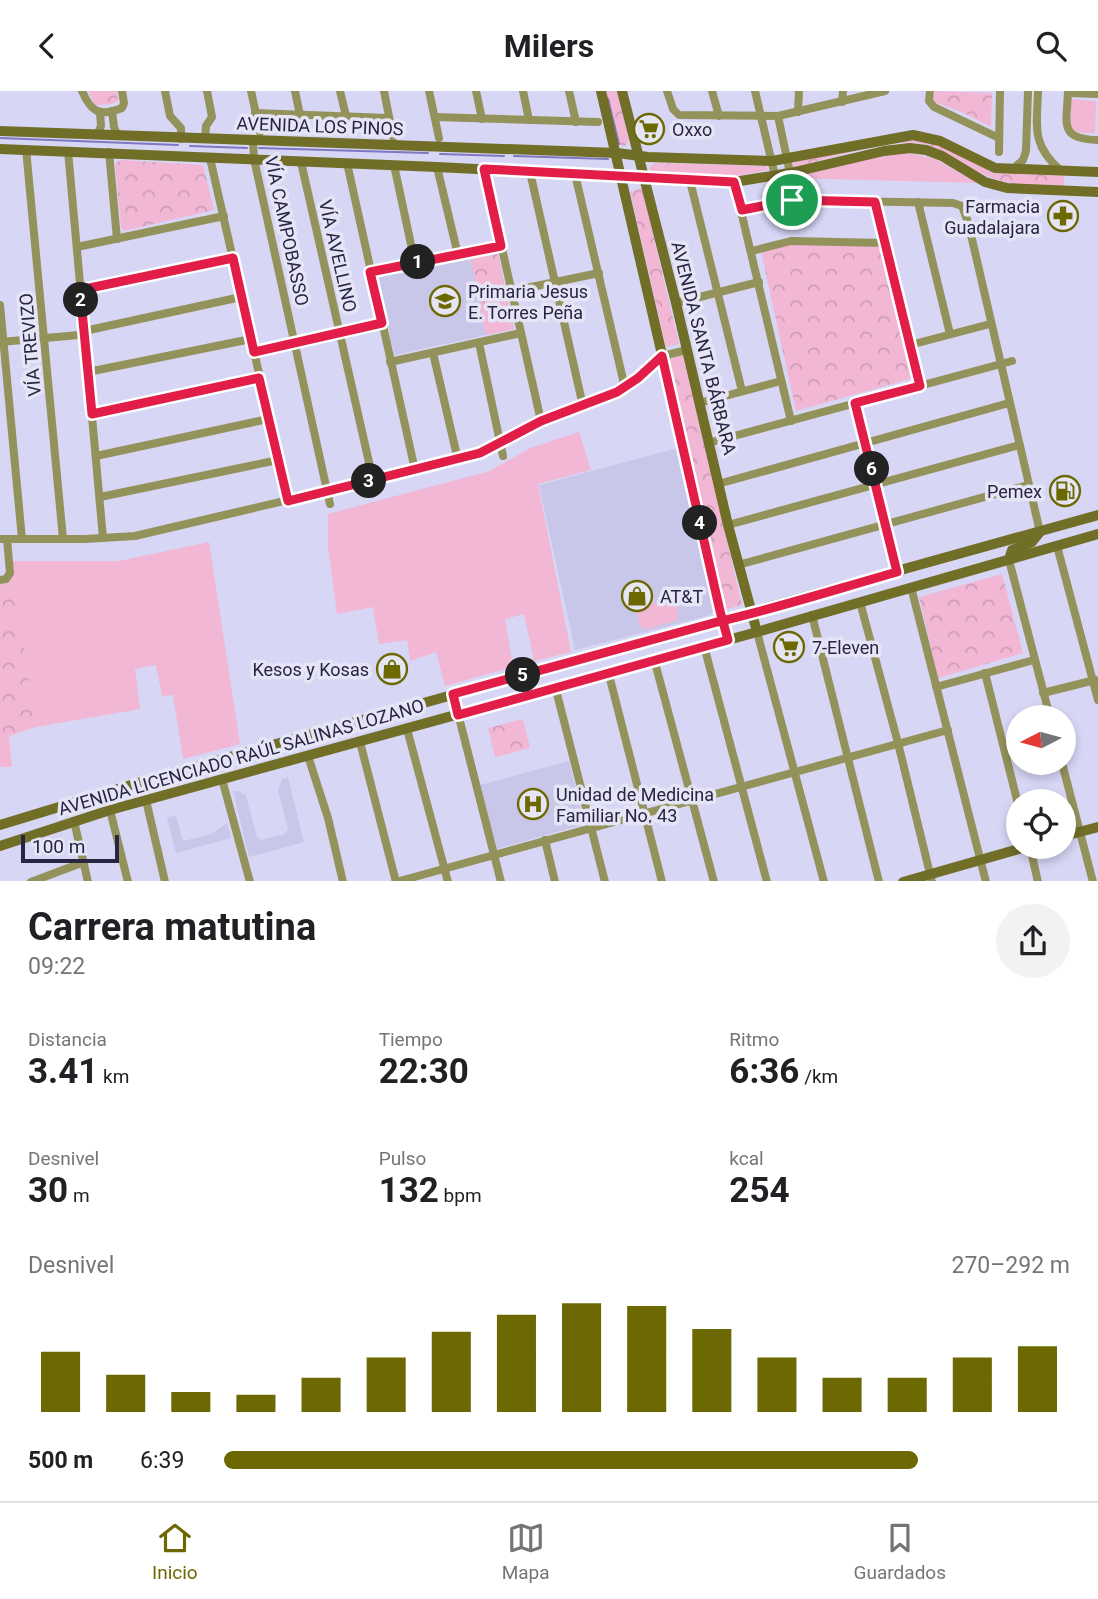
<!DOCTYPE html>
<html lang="es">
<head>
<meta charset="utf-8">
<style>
  body { margin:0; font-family:Roboto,sans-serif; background:#f2f2f2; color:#202124; height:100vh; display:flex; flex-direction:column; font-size:26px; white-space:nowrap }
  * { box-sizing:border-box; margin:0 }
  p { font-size:23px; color:#757577 }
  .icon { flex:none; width:38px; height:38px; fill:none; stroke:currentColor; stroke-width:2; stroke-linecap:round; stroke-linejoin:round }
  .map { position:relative; height:790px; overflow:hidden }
  .details { display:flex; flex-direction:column; background:#fff; flex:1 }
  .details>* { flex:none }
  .needle { width:46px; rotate:264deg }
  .controls { position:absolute; left:1006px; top:614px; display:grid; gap:14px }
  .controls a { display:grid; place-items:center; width:70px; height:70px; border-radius:50%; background:#fff; box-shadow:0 4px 10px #0003; font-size:35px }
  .scale { position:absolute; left:21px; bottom:18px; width:98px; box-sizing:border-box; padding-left:7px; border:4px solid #282543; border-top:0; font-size:19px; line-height:24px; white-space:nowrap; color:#282543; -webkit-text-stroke:5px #e5e5f5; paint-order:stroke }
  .pin { position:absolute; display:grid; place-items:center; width:60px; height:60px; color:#fff; margin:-30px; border:4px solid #fff; border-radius:50%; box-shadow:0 2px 7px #0007 }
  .km { position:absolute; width:35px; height:35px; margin:-18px; border-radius:50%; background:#222; color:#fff; font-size:19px; line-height:35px; text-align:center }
  .round { display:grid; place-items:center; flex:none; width:74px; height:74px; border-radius:37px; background:#f2f2f2 }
  .head { display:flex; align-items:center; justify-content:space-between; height:119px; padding:0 28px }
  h1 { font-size:38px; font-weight:700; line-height:52px }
  .figures { display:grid; grid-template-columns:repeat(3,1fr); gap:10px; height:119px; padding:7px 28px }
  .figures div { display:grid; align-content:center }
  .figures b { font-size:35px; font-weight:700 }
  .figures small { font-size:19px; font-weight:400 }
  .figures p { font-size:19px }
  .chart { height:196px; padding:14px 28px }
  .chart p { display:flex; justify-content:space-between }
  .chart svg { width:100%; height:126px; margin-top:7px; stroke:#6d6902; stroke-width:6 }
  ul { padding:0 28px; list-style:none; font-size:23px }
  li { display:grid; grid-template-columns:112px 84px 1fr; align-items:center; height:52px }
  li i { height:18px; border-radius:9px; background:#6d6902 }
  header { display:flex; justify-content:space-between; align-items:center; height:91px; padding:0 28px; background:#fff; font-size:32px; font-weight:700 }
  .tabs { display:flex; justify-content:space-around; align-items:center; height:98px; border-top:2px solid #e0e0e0; background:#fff; font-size:19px; color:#757577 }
  .tabs a { display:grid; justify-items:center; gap:4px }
  .tabs .on { color:#6d6902 }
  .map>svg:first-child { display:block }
  .built { fill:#c8c7ea }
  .green { fill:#f1b7d5 }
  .park { fill:url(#park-crowns) }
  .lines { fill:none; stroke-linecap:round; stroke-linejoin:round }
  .stream { stroke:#7f78c0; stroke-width:2 }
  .street { stroke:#94925b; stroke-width:8 }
  .secondary { stroke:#716e28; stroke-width:10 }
  .route-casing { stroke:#fff; stroke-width:14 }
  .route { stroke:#e11d48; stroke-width:9 }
  .labels { text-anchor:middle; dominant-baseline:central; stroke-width:7; stroke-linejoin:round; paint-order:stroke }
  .street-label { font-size:18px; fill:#282543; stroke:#e5e5f5 }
  .poi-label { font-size:18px; fill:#282543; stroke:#e5e5f5; text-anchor:start }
</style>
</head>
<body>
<header><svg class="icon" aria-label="back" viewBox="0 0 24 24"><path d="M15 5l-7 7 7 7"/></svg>Milers<svg class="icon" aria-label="search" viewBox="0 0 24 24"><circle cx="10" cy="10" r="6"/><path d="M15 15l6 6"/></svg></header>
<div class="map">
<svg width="1098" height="791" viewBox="0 0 1098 791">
  <defs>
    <pattern id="park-crowns" width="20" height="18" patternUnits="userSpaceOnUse" patternTransform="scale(1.75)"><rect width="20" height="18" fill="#f1b7d5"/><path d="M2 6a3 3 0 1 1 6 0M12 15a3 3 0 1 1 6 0" fill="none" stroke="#cf9db8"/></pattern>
  </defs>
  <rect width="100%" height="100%" fill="#d7d6f5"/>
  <g class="built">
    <path d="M 497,158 L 514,238 L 394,264 L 377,182 Z"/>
    <path d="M 678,357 L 714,517 L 711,524 L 575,559 L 539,394 Z"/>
    <path d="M 569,670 L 585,733 L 496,758 L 480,694 Z"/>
    <path d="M 288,686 L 304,751 L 249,766 L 233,700 L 239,700 L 246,705 L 257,746 L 261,749 L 285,743 L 288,738 L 278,699 L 282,688 Z"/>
    <path d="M 176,725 L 183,750 L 212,743 L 227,732 L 231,747 L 176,762 L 167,726 Z"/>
  </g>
  <g class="green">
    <path d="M 1071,8 L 1096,10 L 1095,42 L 1070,41 Z"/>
    <path d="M 906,61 L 935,68 L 977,92 L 791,87 L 885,64 Z"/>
    <path d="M 579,341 L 591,379 L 538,393 L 571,561 L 534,570 L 524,523 L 505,528 L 513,576 L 445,595 L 436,561 L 410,570 L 407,549 L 379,553 L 373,516 L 337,523 L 328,456 L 328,423 L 490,380 L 530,357 Z"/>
    <path d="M 209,451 L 240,653 L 183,668 L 173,604 L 162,605 L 156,574 L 135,578 L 140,618 L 36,636 L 13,485 L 13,470 L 119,470 Z"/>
    <path d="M 673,501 L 676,505 L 678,529 L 644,539 L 639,532 L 637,518 L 656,511 Z"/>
    <path d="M 9,645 L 12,676 L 0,676 L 0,648 Z"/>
  </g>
  <g class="park">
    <path d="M 88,0 L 117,0 L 118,9 L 113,13 L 95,14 Z"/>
    <path d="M 605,0 L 617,0 L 629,49 L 625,55 L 619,54 Z"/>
    <path d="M 935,0 L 992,2 L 991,36 L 962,21 L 933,11 Z"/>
    <path d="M 906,47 L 937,53 L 993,82 L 1064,82 L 1064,96 C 1037,95 1010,95 985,84 C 962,74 942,56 918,52 C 889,48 822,69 792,77 L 791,72 Z"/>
    <path d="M 120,69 L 203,74 L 214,119 L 124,140 L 121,135 L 115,73 Z"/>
    <path d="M 654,72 L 766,75 L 768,79 L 726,87 L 652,82 L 649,77 Z"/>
    <path d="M 642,97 L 679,253 L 666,256 L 630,101 Z"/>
    <path d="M 799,151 L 882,155 L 913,287 L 796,320 L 761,160 Z"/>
    <path d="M 497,158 L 514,238 L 486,244 L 470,164 Z"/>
    <path d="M 683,264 L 742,514 L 724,519 L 666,268 Z"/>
    <path d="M 1002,483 L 1023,562 L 938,587 L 919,506 Z"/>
    <path d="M 13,484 L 36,636 L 0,648 L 0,494 L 9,491 Z"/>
    <path d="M 523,628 L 530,657 L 495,666 L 488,637 Z"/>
  </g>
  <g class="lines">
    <g class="stream">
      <path d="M 608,8 L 619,53"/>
      <path d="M 0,47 L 178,54"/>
      <path d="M 190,55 L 247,57"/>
      <path d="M 259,57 L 428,62"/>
      <path d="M 440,63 L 504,65"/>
      <path d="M 514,65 L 608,68"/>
    </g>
    <g class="street">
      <path d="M 82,0 C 91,21 99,26 122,17 L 124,12 L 122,0"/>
      <path d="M 165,0 L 170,25 L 181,37 L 181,48"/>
      <path d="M 251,0 L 260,41"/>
      <path d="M 295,0 L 300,24"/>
      <path d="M 340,0 L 346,25"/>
      <path d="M 384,0 L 393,46"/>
      <path d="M 429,0 L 439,47"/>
      <path d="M 476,0 L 482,28"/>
      <path d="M 523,0 L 529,29"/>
      <path d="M 569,0 L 576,31"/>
      <path d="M 667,0 L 673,18 L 679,24 L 778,25 L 885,0"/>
      <path d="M 712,0 L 719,25"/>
      <path d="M 755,0 L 775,85"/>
      <path d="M 930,0 L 929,10 L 934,16 L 999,47"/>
      <path d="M 1038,0 C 1037,36 1031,53 1060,79"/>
      <path d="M 1068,0 C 1067,33 1058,48 1098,49"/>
      <path d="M 1068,2 L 1098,3"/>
      <path d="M 842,11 L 843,0"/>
      <path d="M 112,20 L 114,36 L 118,45"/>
      <path d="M 798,21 L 799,0"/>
      <path d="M 255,22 L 389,27"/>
      <path d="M 778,25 L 790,82"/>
      <path d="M 435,26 L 598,31"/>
      <path d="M 97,44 L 101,35 L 100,21"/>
      <path d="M 205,48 L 206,35 L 212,26 L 207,0"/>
      <path d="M 253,50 L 254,68 L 330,413"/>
      <path d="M 26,58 L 63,448"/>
      <path d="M 68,60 L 103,447"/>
      <path d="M 109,61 L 117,148"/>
      <path d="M 999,61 L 1000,0"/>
      <path d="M 210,67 L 288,410"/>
      <path d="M 301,71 L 373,389"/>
      <path d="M 347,72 L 415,379"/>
      <path d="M 394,74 L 415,172"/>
      <path d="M 437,76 L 458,164"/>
      <path d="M 484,78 L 541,330"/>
      <path d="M 1013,78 L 1023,69 L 1026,60 L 1028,0"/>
      <path d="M 530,81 L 583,315"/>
      <path d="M 575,83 L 625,297"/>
      <path d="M 690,90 L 742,300"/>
      <path d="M 734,91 L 791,330"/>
      <path d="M 875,111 L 920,295"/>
      <path d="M 918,111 L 950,243"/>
      <path d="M 742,119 L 792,109 L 953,112 L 962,115 L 968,131 L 1040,441"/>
      <path d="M 77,156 L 224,125"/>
      <path d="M 752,160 L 791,150 L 885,152"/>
      <path d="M 370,181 L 501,155"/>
      <path d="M 80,199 L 233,167"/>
      <path d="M 512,200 L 599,182"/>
      <path d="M 676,212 L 759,191"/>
      <path d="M 0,214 L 22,448"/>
      <path d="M 0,251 L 79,244 L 89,239 L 241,206"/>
      <path d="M 479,252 L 503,365"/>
      <path d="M 910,254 L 990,233"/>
      <path d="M 254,261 L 381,232"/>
      <path d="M 433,262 L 458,369"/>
      <path d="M 390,271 L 521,242"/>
      <path d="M 88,281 L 251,248"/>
      <path d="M 699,312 L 781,290"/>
      <path d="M 855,312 L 897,481"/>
      <path d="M 92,323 L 259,287"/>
      <path d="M 708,352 L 1012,270"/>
      <path d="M 96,365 L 268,328"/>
      <path d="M 718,393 L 1009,312"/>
      <path d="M 100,406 L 278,369"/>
      <path d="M 728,434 L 1019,354"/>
      <path d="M 0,448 L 85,448 L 135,445 L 458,369 L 480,362 L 541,330 L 607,306 L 630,293 L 662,265 L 687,259"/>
      <path d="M 1057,455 L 1098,609"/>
      <path d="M 1009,469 L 1050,626"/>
      <path d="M 738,474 L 1028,394"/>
      <path d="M 0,489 L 6,488 L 10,482 L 7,448"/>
      <path d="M 911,496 L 986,791"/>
      <path d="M 860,511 L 898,652 L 932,791"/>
      <path d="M 812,524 L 879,791"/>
      <path d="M 757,541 L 824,791"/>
      <path d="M 704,555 L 767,791"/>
      <path d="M 654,568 L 714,791"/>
      <path d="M 608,580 L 662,791"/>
      <path d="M 985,582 L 1018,713"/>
      <path d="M 555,595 L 605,791"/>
      <path d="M 936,596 L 1034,569"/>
      <path d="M 1043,602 L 1095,589"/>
      <path d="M 453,603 L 501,791"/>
      <path d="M 407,638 L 448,791"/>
      <path d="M 360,651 L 396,791"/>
      <path d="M 308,665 L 328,727 L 343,791"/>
      <path d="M 1062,672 L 1093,791"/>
      <path d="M 222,688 L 250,791"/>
      <path d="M 146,709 L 165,791"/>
      <path d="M 110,719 L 128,791"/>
      <path d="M 74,730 L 88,791"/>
      <path d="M 545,749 L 555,791"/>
      <path d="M 1030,756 L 1038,791"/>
      <path d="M 31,791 L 84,771"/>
      <path d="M 396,791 L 948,639"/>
    </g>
    <g class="secondary">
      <path d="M 601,0 L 728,549"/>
      <path d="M 622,0 L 676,212 L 728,434 L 757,541"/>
      <path d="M 0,40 L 617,62 L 648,66 L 772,70 L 913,44 L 940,50 L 995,77 L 1098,81"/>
      <path d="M 0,58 L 437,76 L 734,91 L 790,82 L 884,60 L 910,57 L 926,59 L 942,65 L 985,91 L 1007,97 L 1098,101"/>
      <path d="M 1009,469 L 1012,459 L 1032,451 L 1040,441"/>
      <path d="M 0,734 L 151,688 L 1098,424"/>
      <path d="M 1064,745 L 1098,736"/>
      <path d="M 0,755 L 110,719 L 757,541 L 1098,443"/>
      <path d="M 903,791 L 1026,756"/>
    </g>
  </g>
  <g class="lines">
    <g class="route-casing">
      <path id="route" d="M 792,109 L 742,119 L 734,91 L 484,78 L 501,155 L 370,181 L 382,232 L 254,261 L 233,167 L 80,199 L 92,323 L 259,287 L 288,410 L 480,362 L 541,330 L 617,301 L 638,287 L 662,265 L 720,520 L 728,549 L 458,624 L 453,603 L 717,531 C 778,517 837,498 897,481 L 855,312 L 920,295 L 875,111 L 792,109"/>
    </g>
    <use href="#route" class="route"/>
  </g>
  <defs>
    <g id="supermarket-ring" transform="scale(1.575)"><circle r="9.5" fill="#e5e5f5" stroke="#6d6902" stroke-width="1.5"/><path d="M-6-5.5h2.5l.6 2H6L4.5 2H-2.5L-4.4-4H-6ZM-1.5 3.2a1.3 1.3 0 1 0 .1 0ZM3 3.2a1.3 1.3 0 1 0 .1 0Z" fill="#6d6902"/></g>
    <g id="pharmacy-ring" transform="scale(1.575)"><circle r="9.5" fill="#e5e5f5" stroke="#6d6902" stroke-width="1.5"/><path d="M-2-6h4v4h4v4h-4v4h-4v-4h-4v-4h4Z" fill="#6d6902"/></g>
    <g id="school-ring" transform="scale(1.575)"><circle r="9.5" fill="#e5e5f5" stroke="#6d6902" stroke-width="1.5"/><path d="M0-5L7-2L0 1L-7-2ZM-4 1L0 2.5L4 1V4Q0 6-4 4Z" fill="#6d6902"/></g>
    <g id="fuel-ring" transform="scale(1.575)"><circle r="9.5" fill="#e5e5f5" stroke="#6d6902" stroke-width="1.5"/><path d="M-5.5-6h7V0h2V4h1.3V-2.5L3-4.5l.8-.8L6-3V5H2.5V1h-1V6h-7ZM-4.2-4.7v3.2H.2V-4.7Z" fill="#6d6902"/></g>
    <g id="shop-ring" transform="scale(1.575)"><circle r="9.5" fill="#e5e5f5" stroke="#6d6902" stroke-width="1.5"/><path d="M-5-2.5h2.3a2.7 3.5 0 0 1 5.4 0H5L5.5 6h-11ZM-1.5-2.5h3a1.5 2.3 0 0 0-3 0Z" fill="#6d6902"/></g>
    <g id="hospital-ring" transform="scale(1.575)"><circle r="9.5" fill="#e5e5f5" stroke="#6d6902" stroke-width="1.5"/><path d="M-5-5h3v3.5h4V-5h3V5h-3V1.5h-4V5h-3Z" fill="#6d6902"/></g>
  </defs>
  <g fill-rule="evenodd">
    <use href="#supermarket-ring" x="649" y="38"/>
    <use href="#pharmacy-ring" x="1063" y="125"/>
    <use href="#school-ring" x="445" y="210"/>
    <use href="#fuel-ring" x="1065" y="400"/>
    <use href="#shop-ring" x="637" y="505"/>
    <use href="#supermarket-ring" x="789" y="556"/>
    <use href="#shop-ring" x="392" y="578"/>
    <use href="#hospital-ring" x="533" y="713"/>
  </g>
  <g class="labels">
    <g class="street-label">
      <text transform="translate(320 35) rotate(2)">AVENIDA LOS PINOS</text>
      <text transform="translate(287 140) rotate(78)">VÍA CAMPOBASSO</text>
      <text transform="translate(338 165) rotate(77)">VÍA AVELLINO</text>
      <text transform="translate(30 254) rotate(-95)">VÍA TREVIZO</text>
      <text transform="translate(704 257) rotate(76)">AVENIDA SANTA BÁRBARA</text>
      <text transform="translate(241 666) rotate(-16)">AVENIDA LICENCIADO RAÚL SALINAS LOZANO</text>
    </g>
    <g class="poi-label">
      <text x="672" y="38">Oxxo</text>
      <text x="1040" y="115" text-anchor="end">Farmacia<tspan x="1040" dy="21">Guadalajara</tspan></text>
      <text x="468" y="200">Primaria Jesus<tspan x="468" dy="21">E. Torres Peña</tspan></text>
      <text x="1042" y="400" text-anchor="end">Pemex</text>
      <text x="660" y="505">AT&amp;T</text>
      <text x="812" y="556">7-Eleven</text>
      <text x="369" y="578" text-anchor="end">Kesos y Kosas</text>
      <text x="556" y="703">Unidad de Medicina<tspan x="556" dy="21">Familiar No. 43</tspan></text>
    </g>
  </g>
</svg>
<div class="controls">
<a><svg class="needle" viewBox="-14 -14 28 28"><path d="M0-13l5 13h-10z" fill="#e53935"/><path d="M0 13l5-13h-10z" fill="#757577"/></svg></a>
<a><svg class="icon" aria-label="locate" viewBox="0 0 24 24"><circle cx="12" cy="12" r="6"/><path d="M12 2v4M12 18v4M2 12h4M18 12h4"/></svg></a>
</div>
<div class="scale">100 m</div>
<div class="pin" style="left:792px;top:109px;background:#1e9e55"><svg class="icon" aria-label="arrive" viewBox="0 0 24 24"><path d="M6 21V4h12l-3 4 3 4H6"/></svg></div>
<b class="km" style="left:418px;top:171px">1</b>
<b class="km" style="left:81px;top:209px">2</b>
<b class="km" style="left:369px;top:390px">3</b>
<b class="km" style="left:700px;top:432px">4</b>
<b class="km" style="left:523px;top:584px">5</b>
<b class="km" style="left:872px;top:378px">6</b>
</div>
<section class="details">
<div class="head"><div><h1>Carrera matutina</h1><p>09:22</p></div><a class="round"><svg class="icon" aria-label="share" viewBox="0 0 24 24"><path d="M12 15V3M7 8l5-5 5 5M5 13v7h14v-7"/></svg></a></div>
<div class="figures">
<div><p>Distancia</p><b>3.41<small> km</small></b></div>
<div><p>Tiempo</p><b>22:30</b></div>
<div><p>Ritmo</p><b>6:36<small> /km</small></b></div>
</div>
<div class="figures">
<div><p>Desnivel</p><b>30<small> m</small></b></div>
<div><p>Pulso</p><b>132<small> bpm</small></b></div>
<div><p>kcal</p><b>254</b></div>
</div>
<div class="chart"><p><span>Desnivel</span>270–292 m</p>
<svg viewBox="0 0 160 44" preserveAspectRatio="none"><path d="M5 44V23M15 44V31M25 44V37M35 44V38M45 44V32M55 44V25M65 44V16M75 44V10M85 44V6M95 44V7M105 44V15M115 44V25M125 44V32M135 44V32M145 44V25M155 44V21"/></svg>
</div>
<ul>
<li><b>500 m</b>6:39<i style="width:82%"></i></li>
</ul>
</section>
<nav class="tabs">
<a class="on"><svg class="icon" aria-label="home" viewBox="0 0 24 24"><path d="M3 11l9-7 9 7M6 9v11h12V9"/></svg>Inicio</a>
<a><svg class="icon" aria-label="map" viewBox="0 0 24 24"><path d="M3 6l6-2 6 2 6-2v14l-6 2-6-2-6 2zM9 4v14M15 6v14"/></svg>Mapa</a>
<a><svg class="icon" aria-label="saved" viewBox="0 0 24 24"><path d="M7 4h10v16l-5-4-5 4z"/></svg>Guardados</a>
</nav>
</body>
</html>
